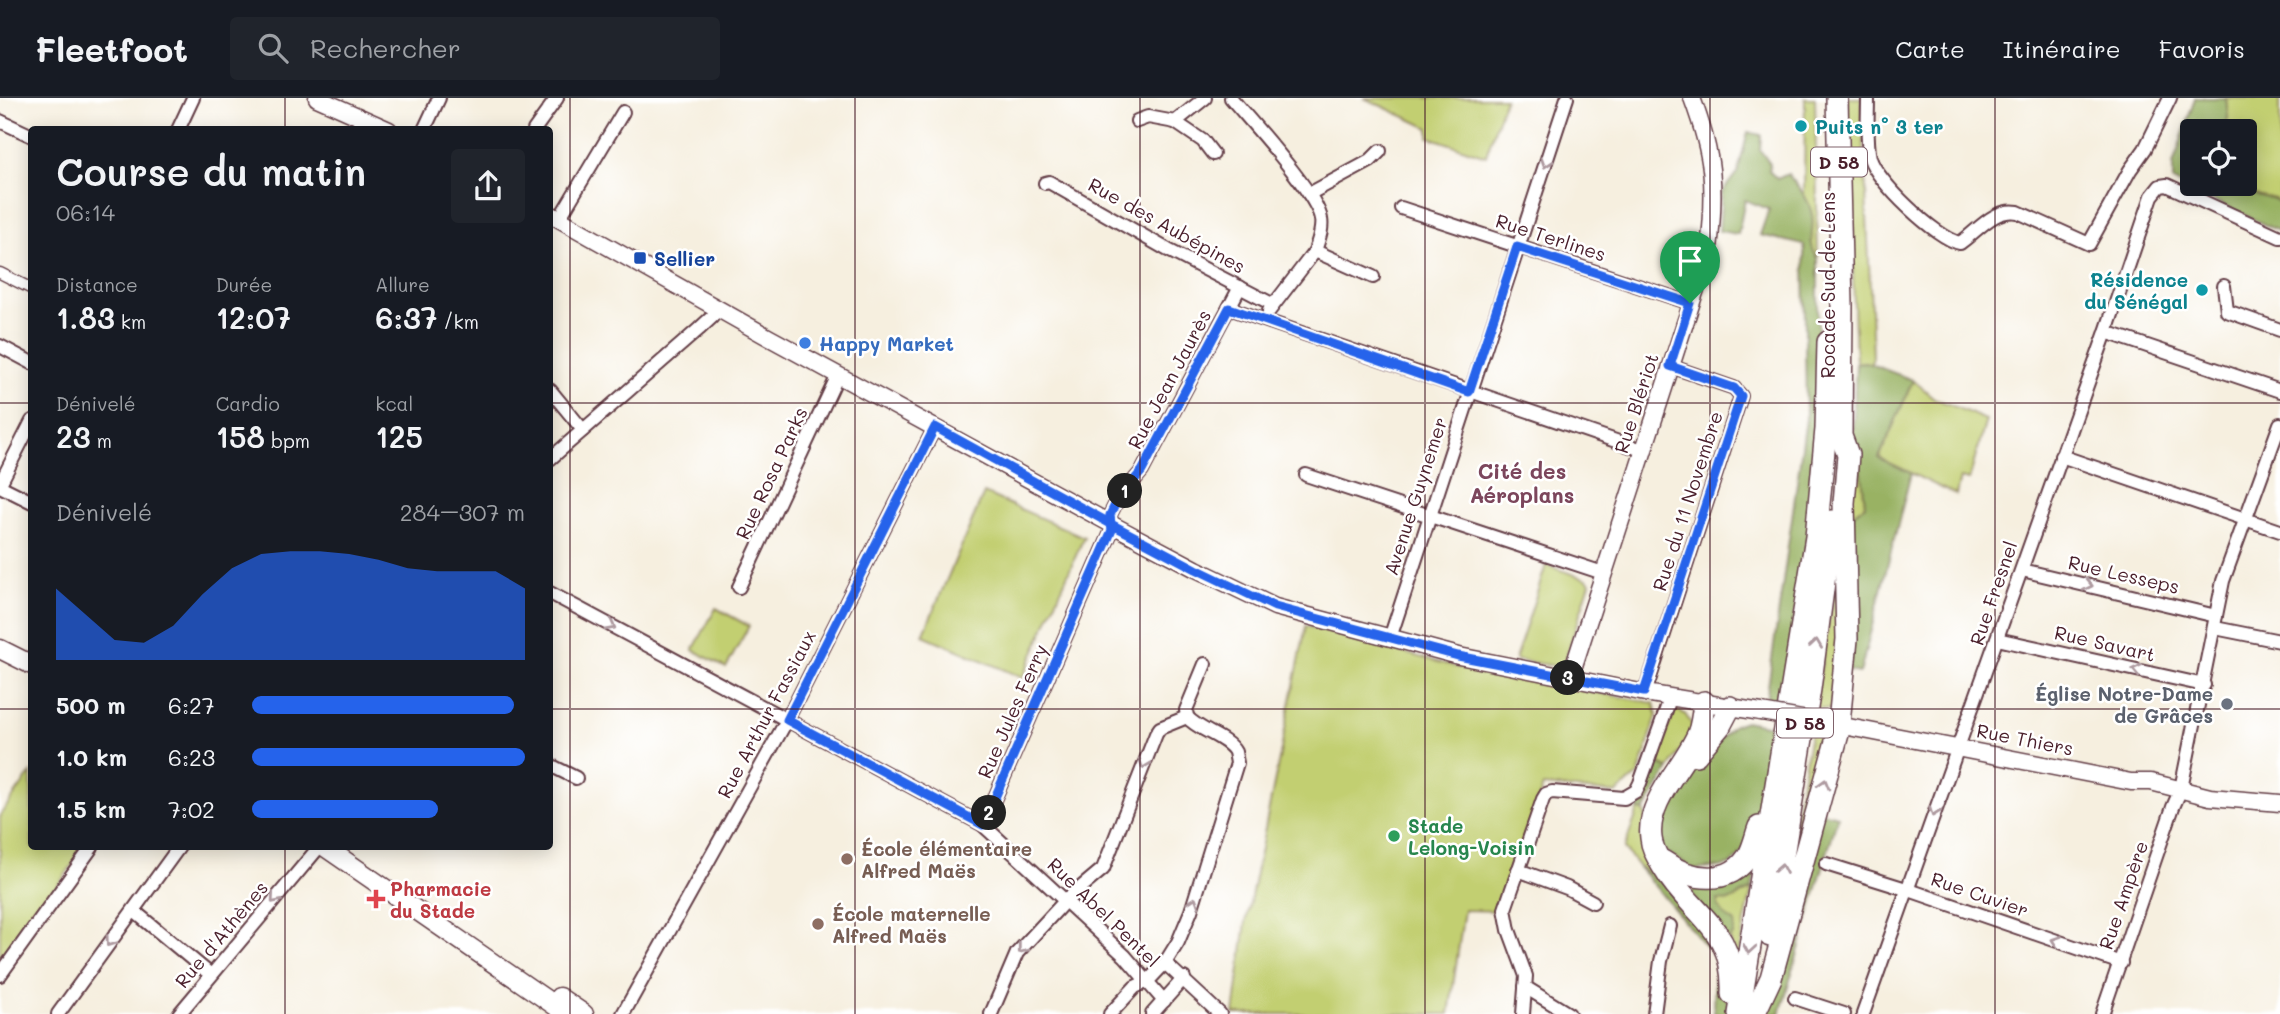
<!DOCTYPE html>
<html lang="fr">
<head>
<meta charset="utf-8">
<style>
  body { margin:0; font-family:Mali,sans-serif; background:#20242c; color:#f1f3f6; height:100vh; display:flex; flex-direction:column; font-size:26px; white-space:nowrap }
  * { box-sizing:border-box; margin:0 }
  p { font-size:23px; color:#9ea1a6 }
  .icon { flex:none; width:38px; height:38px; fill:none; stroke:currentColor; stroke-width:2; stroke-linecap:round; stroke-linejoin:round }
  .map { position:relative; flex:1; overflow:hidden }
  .panel { position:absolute; left:28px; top:28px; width:525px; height:724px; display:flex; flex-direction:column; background:#171b24; border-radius:7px; box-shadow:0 4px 18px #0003 }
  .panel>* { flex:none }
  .fabs { position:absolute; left:2180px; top:21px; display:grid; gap:14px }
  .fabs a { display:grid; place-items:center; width:77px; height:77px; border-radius:7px; background:#171b24; box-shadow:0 4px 18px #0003; font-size:35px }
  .pin { position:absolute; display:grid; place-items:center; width:60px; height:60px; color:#fff; margin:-72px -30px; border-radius:50% 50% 50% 0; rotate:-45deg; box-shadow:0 0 7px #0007 }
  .pin .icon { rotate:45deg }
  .km { position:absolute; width:35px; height:35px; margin:-18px; border-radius:50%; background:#222; color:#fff; font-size:19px; line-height:35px; text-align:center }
  .round { display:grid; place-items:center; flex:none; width:74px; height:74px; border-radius:7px; background:#20242c }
  .summary { display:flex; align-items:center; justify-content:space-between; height:119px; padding:0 28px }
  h1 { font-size:38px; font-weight:600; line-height:52px }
  .stats { display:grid; grid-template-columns:repeat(3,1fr); gap:10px; height:119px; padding:7px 28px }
  .stats div { display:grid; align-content:center }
  .stats b { font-size:30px; font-weight:600 }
  .stats small { font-size:19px; font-weight:400 }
  .stats p { font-size:19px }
  .chart { height:196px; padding:14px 28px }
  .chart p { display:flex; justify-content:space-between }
  .chart svg { width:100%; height:126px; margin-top:7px; fill:#2563eb; opacity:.7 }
  ul { padding:0 28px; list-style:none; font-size:23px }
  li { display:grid; grid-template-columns:112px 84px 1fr; align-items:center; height:52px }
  li i { height:18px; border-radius:9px; background:#2563eb }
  header { display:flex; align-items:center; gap:42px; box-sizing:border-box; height:98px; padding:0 35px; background:#171b24; border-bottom:2px solid #363941 }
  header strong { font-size:33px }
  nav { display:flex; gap:38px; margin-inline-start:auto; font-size:24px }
  .search { width:490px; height:63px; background:#20242c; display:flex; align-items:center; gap:18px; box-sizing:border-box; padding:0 24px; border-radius:7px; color:#9ea1a6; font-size:26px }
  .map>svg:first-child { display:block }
  .green { fill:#c2cf71; stroke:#86774e; stroke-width:2 }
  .forest { fill:#99b263; stroke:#726847; stroke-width:2 }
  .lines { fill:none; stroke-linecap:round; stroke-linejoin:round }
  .pedestrian-casing { stroke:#643e46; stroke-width:13 }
  .minor-casing { stroke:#643e46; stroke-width:16 }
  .tertiary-casing { stroke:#643e46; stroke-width:19 }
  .secondary-casing { stroke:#643e46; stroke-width:21 }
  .trunk-casing { stroke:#643e46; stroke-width:24 }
  .pedestrian { stroke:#fff; stroke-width:10 }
  .minor { stroke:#fff; stroke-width:12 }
  .tertiary { stroke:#fff; stroke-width:16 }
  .secondary { stroke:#fff; stroke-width:18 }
  .trunk { stroke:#fff; stroke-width:21 }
  .tertiary-bridge-casing { stroke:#643e46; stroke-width:19; stroke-linecap:butt }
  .tertiary-bridge { stroke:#fff; stroke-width:16 }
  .oneway { stroke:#ae9aa0 }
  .route-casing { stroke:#fff; stroke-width:14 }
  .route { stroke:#2563eb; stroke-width:9 }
  .grid { fill:none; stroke:#4a1f2b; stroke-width:2; stroke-opacity:0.55 }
  .culture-dot { fill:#0f9aa8; stroke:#fff; stroke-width:2.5 }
  .transit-dot { fill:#1a4fb4; stroke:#fff; stroke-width:2.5 }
  .shop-dot { fill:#3f7fe0; stroke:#fff; stroke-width:2.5 }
  .worship-dot { fill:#6b7280; stroke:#fff; stroke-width:2.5 }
  .leisure-dot { fill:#2e9e5b; stroke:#fff; stroke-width:2.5 }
  .education-dot { fill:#8d6e63; stroke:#fff; stroke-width:2.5 }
  .health-dot { fill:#e0444e; stroke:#fff; stroke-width:2.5 }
  .labels { text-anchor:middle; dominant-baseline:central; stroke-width:5; stroke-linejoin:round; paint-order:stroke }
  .shield { fill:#fff; stroke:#80626b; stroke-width:2 }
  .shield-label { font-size:18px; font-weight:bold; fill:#4a1f2b }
  .culture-label { font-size:19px; font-weight:bold; fill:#0d838f; stroke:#fff; text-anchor:start }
  .street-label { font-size:19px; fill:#4a1f2b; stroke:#fff }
  .transit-label { font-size:19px; font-weight:bold; fill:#164399; stroke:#fff; text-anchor:start }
  .shop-label { font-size:19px; font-weight:bold; fill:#366cbe; stroke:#fff; text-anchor:start }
  .worship-label { font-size:19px; font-weight:bold; fill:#5b616d; stroke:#fff; text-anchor:end }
  .leisure-label { font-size:19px; font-weight:bold; fill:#27864d; stroke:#fff; text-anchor:start }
  .education-label { font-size:19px; font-weight:bold; fill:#785e54; stroke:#fff; text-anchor:start }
  .health-label { font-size:19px; font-weight:bold; fill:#be3a42; stroke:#fff; text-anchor:start }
  .neighbourhood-label { font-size:21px; font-weight:bold; fill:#7c465c; stroke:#fff }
</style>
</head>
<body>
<header>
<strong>Fleetfoot</strong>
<div class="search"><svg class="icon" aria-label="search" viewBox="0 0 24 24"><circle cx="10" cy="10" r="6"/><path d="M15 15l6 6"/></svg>Rechercher</div>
<nav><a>Carte</a><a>Itinéraire</a><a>Favoris</a></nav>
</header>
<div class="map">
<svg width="2280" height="916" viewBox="0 0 2280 916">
  <rect width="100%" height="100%" fill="#fff"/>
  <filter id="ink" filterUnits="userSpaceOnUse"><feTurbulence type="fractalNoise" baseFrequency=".0143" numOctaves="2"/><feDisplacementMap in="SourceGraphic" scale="14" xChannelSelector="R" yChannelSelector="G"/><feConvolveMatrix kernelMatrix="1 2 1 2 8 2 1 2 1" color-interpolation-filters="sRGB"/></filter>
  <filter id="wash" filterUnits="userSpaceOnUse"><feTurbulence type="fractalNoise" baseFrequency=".00686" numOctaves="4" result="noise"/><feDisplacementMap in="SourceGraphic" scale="28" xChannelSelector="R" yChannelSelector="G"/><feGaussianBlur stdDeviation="1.57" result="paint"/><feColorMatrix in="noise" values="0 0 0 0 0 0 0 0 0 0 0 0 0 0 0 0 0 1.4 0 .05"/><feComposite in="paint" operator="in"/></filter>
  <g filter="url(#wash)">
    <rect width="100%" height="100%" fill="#f6efdf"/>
    <g class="green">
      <path d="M 1364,0 L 1505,0 L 1486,58 L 1429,39 L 1429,30 Z"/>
      <path d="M 1805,0 L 1815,0 L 1818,161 L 1810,150 L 1812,118 L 1804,96 Z"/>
      <path d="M 1847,0 L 1862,0 L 1873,259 L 1871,266 L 1865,264 L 1856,265 Z"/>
      <path d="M 2226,0 L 2280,0 L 2280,105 L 2274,101 L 2247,95 L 2229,86 L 2245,86 L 2245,33 L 2221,33 L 2228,20 Z"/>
      <path d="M 1913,282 L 1934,300 L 1986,322 L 1969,382 L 1960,380 L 1956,397 L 1879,360 Z"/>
      <path d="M 1853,338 L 1862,376 L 1865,407 L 1852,417 L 1858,475 L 1851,497 L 1850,400 Z"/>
      <path d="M 984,395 L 1084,439 L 1023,580 L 923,537 Z"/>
      <path d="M 1836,465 L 1840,500 L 1831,612 L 1814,610 L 1833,500 Z"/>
      <path d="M 1546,467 L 1587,481 L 1590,485 L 1563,569 L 1515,562 Z"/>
      <path d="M 716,510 L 749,528 L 726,570 L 693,552 Z"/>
      <path d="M 1306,528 L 1456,569 L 1654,605 L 1657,617 L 1638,678 C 1628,682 1626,689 1617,695 L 1543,688 L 1500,813 L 1464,812 L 1449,916 L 1234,916 L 1246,824 Z"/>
      <path d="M 1675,611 L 1685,616 L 1694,630 L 1669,671 L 1655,664 Z"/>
      <path d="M 1810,635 L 1829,640 L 1804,740 L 1787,773 Z"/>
      <path d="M 31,675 L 32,749 L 85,749 L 0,869 L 0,717 Z"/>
      <path d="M 1638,712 L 1644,713 L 1664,786 L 1638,768 L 1624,751 Z"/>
      <path d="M 1752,791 L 1736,867 L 1725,818 L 1717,807 L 1719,802 Z"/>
    </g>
    <g class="forest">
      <path d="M 2195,0 L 2226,0 L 2228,20 L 2221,33 L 2193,33 L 2193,86 L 2229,86 L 2247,95 L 2274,101 L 2280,105 L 2280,134 L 2173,83 L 2173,67 Z"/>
      <path d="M 1748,34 L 1761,37 L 1760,52 L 1770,66 L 1769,73 L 1777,81 L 1788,76 C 1798,89 1809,100 1812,117 C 1815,135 1806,143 1818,161 L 1818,328 L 1811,415 L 1781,605 L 1766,603 L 1806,321 L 1804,147 L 1760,137 L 1769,111 L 1745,102 L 1738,136 L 1719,133 L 1722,94 L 1738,73 Z"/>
      <path d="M 1865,264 L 1913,282 L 1879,360 L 1911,375 L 1860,575 L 1849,573 L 1851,497 L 1858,475 L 1852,417 L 1865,407 L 1862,376 L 1853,338 L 1856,265 Z"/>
      <path d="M 1745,623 L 1777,629 C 1771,661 1758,746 1732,765 C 1724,771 1705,770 1694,772 L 1659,749 L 1661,716 L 1682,681 L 1734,627 Z"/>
      <path d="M 1655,664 L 1669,671 L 1644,713 L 1638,712 Z"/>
      <path d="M 1821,714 L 1838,718 L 1780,916 L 1768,916 Z"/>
      <path d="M 1638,768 L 1664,786 L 1719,847 L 1707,850 Z"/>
      <path d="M 1751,772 L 1754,780 L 1752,791 L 1729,803 L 1718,802 L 1718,808 L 1725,818 L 1735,825 L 1733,837 L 1727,843 L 1692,797 L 1693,782 Z"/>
      <path d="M 1715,871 L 1728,874 L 1727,916 L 1714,916 Z"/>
    </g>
  </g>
  <g filter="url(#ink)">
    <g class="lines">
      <g class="pedestrian-casing">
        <path id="pedestrian" d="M 0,175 L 32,191"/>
      </g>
      <g class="minor-casing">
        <g id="minor">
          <path d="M 1231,0 C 1250,23 1317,95 1321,121 C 1323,132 1318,143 1315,153"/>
          <path d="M 1868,0 C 1868,19 1866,42 1870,60 C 1876,83 1937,141 1960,145 C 1978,133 1993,110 2018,114 L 2089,146 L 2130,72 L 2145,51 L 2170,0"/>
          <path d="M 0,23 L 32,38"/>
          <path d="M 1137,23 L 1148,19 L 1175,24 L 1205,0"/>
          <path d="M 1175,24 L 1203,43 L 1213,56"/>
          <path d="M 178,32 L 193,0"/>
          <path d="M 424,32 L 439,0"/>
          <path d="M 534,32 L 557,0"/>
          <path d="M 1045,85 L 1049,84 L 1168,152 L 1272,206"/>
          <path d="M 1309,96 L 1370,63 L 1380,53"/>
          <path d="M 1401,110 L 1690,205"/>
          <path d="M 559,121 L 623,14"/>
          <path d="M 2224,188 L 2227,213 L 2280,232"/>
          <path d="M 1229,210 L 1642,352"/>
          <path d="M 1269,213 L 1315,153 L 1373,179"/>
          <path d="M 2106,234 L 2280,293"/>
          <path d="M 0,248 L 32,265"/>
          <path d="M 550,292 L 583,332"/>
          <path d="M 2061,358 L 2280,433"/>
          <path d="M 550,361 L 699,231 L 712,219 L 717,211"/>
          <path d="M 1306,377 L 1603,475"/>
          <path d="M 0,386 L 32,323"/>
          <path d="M 0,388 L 32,404"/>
          <path d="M 2022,472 L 2216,518"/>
          <path d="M 739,489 L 838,277"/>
          <path d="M 550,495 L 983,727 L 1125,858 L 1164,903"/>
          <path d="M 2215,530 L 2280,543"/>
          <path d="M 1390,540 L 1567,0"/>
          <path d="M 1997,541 L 2204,587"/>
          <path d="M 1645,595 L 1741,298 L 1734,290 L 1670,268"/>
          <path d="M 1187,619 L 1186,612 L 1205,566"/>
          <path d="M 550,667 L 576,680"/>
          <path d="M 983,727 L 1112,432 L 1110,417 L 1118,401 L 1142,373 L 1240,189"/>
          <path d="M 1826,766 L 1906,791 L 2121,865"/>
          <path d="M 1518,772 L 1567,790 L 1593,804"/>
          <path d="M 134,813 L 211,877"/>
          <path d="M 1165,865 L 1220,916"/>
          <path d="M 0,877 L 92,749"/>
          <path d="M 1525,889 L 1569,916"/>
          <path d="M 1795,900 L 1844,916"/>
          <path d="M 58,916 L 179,749"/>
          <path d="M 179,916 L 319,749"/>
          <path d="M 623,916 L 787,622 L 935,329"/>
          <path d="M 991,916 L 1017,855 L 1066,802 L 1103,771 L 1156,636 L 1160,630 L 1187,619"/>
          <path d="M 1110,916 L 1135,889 L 1148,883 L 1165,865 L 1178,844 L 1191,813 L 1237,665 C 1237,665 1235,654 1235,654 C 1227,639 1199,633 1187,619"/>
          <path d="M 1152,916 L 1184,880"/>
          <path d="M 1523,916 L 1526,878 L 1509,832 L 1505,811 L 1543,701 L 1546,696 L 1552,694 L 1624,700 L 1636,693 L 1640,685 L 1671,598"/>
          <path d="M 1654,916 L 1661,863 L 1670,828"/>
          <path d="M 1863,916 L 2106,234 L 2152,98 L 2160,88 L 2167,87 L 2280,139"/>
          <path d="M 2102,916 L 2173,709 L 2181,691 L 2223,483 L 2280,326"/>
        </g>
      </g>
      <g class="tertiary-casing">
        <g id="tertiary">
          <path d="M 317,0 L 389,32"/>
          <path d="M 550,116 L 768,239 L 1111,426 L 1196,471 L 1275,509 L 1459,558 L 1645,595 L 1761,614"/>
          <path d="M 1570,580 L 1709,151 C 1716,89 1714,59 1692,0"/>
          <path d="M 1828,625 L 2131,684 L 2151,684 L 2210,699 L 2280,705"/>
        </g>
      </g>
      <g class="secondary-casing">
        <g id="secondary">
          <path d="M 0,551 L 32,567"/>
          <path d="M 325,749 L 567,916"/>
          <path d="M 559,899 L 584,916"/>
        </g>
      </g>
      <g class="trunk-casing">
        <g id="trunk">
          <path d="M 1704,604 C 1703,614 1702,626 1698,636 C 1684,669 1646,702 1651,740 C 1652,751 1658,760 1663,769 C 1692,819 1735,828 1732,896"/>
          <path d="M 1696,657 L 1720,628 L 1730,609"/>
          <path d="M 1663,763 C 1689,782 1731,790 1750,755 C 1754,747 1756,737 1759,729"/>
          <path d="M 1770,838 L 1810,591 L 1832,423"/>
          <path d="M 1757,910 L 1771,880 L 1838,636 L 1847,541 L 1844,405 L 1848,357 L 1841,338 L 1842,207 L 1837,0"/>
          <path d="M 1739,916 L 1816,439 L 1826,331 L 1828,244"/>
        </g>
      </g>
      <use href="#pedestrian" class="pedestrian"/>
      <use href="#minor" class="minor"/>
      <use href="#tertiary" class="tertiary"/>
      <use href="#secondary" class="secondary"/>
      <use href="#trunk" class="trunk"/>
      <g class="tertiary-bridge-casing">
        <path id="tertiary-bridge" d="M 1761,614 L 1826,625"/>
      </g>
      <use href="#tertiary-bridge" class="tertiary-bridge"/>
    </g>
    <defs><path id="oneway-chevron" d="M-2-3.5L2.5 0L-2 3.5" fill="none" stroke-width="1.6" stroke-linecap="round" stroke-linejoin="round" transform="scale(1.75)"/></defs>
    <g class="oneway">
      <use href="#oneway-chevron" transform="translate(1546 65) rotate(108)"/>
      <use href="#oneway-chevron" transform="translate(2088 487) rotate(13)"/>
      <use href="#oneway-chevron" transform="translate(611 528) rotate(28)"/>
      <use href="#oneway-chevron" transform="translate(1816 546) rotate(-82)"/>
      <use href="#oneway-chevron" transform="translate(2137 572) rotate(-167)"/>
      <use href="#oneway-chevron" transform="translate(1144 666) rotate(111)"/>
      <use href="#oneway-chevron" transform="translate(1824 686) rotate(-74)"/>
      <use href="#oneway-chevron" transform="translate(1934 714) rotate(110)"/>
      <use href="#oneway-chevron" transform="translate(1781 771) rotate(-80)"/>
      <use href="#oneway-chevron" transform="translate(275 801) rotate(131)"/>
      <use href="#oneway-chevron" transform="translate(1194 804) rotate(-72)"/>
      <use href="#oneway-chevron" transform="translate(2056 843) rotate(-161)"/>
      <use href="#oneway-chevron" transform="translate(110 844) rotate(126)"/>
      <use href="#oneway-chevron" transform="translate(1022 851) rotate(128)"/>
      <use href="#oneway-chevron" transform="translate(1749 851) rotate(99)"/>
    </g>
  </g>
  <g class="lines" filter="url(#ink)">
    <g class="route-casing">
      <path id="route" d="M 1690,205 L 1517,149 L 1469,294 L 1229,210 L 1142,373 L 1118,401 L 1110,417 L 1111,426 L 935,329 L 787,622 L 983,727 L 1112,432 L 1111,426 L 1196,471 L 1275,509 L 1458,558 L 1644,594 L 1741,298 L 1734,290 L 1670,268 L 1690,205"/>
    </g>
    <use href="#route" class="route"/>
  </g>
  <path class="grid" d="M 285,0 L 285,32M 570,0 L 570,916M 855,0 L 855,916M 1140,0 L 1140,916M 1425,0 L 1425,916M 1710,0 L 1710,916M 1995,0 L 1995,916M 0,305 L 32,305M 550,305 L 2280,305M 0,611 L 32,611M 550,611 L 2280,611M 285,749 L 285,916"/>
  <g class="culture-dot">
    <circle cx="1801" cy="28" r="7"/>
    <circle cx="2202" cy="192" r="7"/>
  </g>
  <rect class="transit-dot" x="633" y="153" width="14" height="14" rx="3.5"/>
  <circle class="shop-dot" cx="805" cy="245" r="7"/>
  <circle class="worship-dot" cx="2227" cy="606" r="7"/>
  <circle class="leisure-dot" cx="1394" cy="738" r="7"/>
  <g class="education-dot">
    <circle cx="847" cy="761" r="7"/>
    <circle cx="818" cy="826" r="7"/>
  </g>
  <path class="health-dot" d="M372.5 790.5h7v7h7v7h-7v7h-7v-7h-7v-7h7z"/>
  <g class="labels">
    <g class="shield">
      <rect x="1811" y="49.5" width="56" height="29" rx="5"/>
      <rect x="1777" y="610.5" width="56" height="29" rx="5"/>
    </g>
    <g class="shield-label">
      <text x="1839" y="64">D 58</text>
      <text x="1805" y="625">D 58</text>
    </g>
    <g class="culture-label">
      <text x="1815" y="28">Puits n° 3 ter</text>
      <text x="2188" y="181" text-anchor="end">Résidence<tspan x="2188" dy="22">du Sénégal</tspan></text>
    </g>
    <g class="street-label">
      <text transform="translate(1167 127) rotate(29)">Rue des Aubépines</text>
      <text transform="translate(1551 139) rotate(18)">Rue Terlines</text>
      <text transform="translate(1827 187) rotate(-90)">Rocade Sud de Lens</text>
      <text transform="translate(1169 281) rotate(-62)">Rue Jean Jaurès</text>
      <text transform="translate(1636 305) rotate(-72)">Rue Blériot</text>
      <text transform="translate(771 375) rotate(-65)">Rue Rosa Parks</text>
      <text transform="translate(1415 398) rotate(-72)">Avenue Guynemer</text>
      <text transform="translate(1687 403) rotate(-72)">Rue du 11 Novembre</text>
      <text transform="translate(2124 476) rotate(13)">Rue Lesseps</text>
      <text transform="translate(1993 495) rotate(-71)">Rue Fresnel</text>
      <text transform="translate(2105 545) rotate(13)">Rue Savart</text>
      <text transform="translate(1012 613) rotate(-66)">Rue Jules Ferry</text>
      <text transform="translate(766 616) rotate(-62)">Rue Arthur Fassiaux</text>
      <text transform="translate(2025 641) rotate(11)">Rue Thiers</text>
      <text transform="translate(1980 796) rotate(19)">Rue Cuvier</text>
      <text transform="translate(2123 797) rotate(-71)">Rue Ampère</text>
      <text transform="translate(1104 814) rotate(44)">Rue Abel Pentel</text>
      <text transform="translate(221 836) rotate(-50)">Rue d'Athènes</text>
    </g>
    <g class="transit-label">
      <text x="654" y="160">Sellier</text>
    </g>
    <g class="shop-label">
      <text x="819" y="245">Happy Market</text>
    </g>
    <g class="worship-label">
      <text x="2213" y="595">Église Notre-Dame<tspan x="2213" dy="22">de Grâces</tspan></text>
    </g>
    <g class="leisure-label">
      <text x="1408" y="727">Stade<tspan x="1408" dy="22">Lelong-Voisin</tspan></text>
    </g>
    <g class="education-label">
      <text x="861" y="750">École élémentaire<tspan x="861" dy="22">Alfred Maës</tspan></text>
      <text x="832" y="815">École maternelle<tspan x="832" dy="22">Alfred Maës</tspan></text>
    </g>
    <g class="health-label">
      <text x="390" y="790">Pharmacie<tspan x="390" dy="22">du Stade</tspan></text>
    </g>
    <g class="neighbourhood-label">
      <text x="1522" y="372">Cité des<tspan x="1522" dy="24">Aéroplans</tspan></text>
    </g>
  </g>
</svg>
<div class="fabs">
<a><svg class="icon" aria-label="locate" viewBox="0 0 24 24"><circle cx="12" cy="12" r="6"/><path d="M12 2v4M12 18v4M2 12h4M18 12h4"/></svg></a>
</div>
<div class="pin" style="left:1690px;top:205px;background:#1e9e55"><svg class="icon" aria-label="arrive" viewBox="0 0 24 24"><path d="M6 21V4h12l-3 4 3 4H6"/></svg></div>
<b class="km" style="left:1125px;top:393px">1</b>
<b class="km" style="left:989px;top:715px">2</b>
<b class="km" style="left:1568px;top:580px">3</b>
<section class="panel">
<div class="summary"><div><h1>Course du matin</h1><p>06:14</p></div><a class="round"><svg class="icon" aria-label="share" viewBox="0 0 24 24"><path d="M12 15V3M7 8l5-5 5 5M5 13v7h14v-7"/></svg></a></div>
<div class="stats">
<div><p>Distance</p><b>1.83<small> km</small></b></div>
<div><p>Durée</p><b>12:07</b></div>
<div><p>Allure</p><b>6:37<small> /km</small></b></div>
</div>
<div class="stats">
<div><p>Dénivelé</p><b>23<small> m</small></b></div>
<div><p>Cardio</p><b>158<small> bpm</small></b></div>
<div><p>kcal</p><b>125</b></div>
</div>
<div class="chart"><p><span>Dénivelé</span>284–307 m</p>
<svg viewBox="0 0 160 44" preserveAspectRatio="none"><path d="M0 44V19L10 28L20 37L30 38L40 32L50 21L60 12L70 7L80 6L90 6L100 7L110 9L120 12L130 13L140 13L150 13L160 19V44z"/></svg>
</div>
<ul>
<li><b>500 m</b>6:27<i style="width:96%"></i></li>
<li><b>1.0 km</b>6:23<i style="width:100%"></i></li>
<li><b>1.5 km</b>7:02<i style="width:68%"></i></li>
</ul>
</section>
</div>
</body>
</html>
